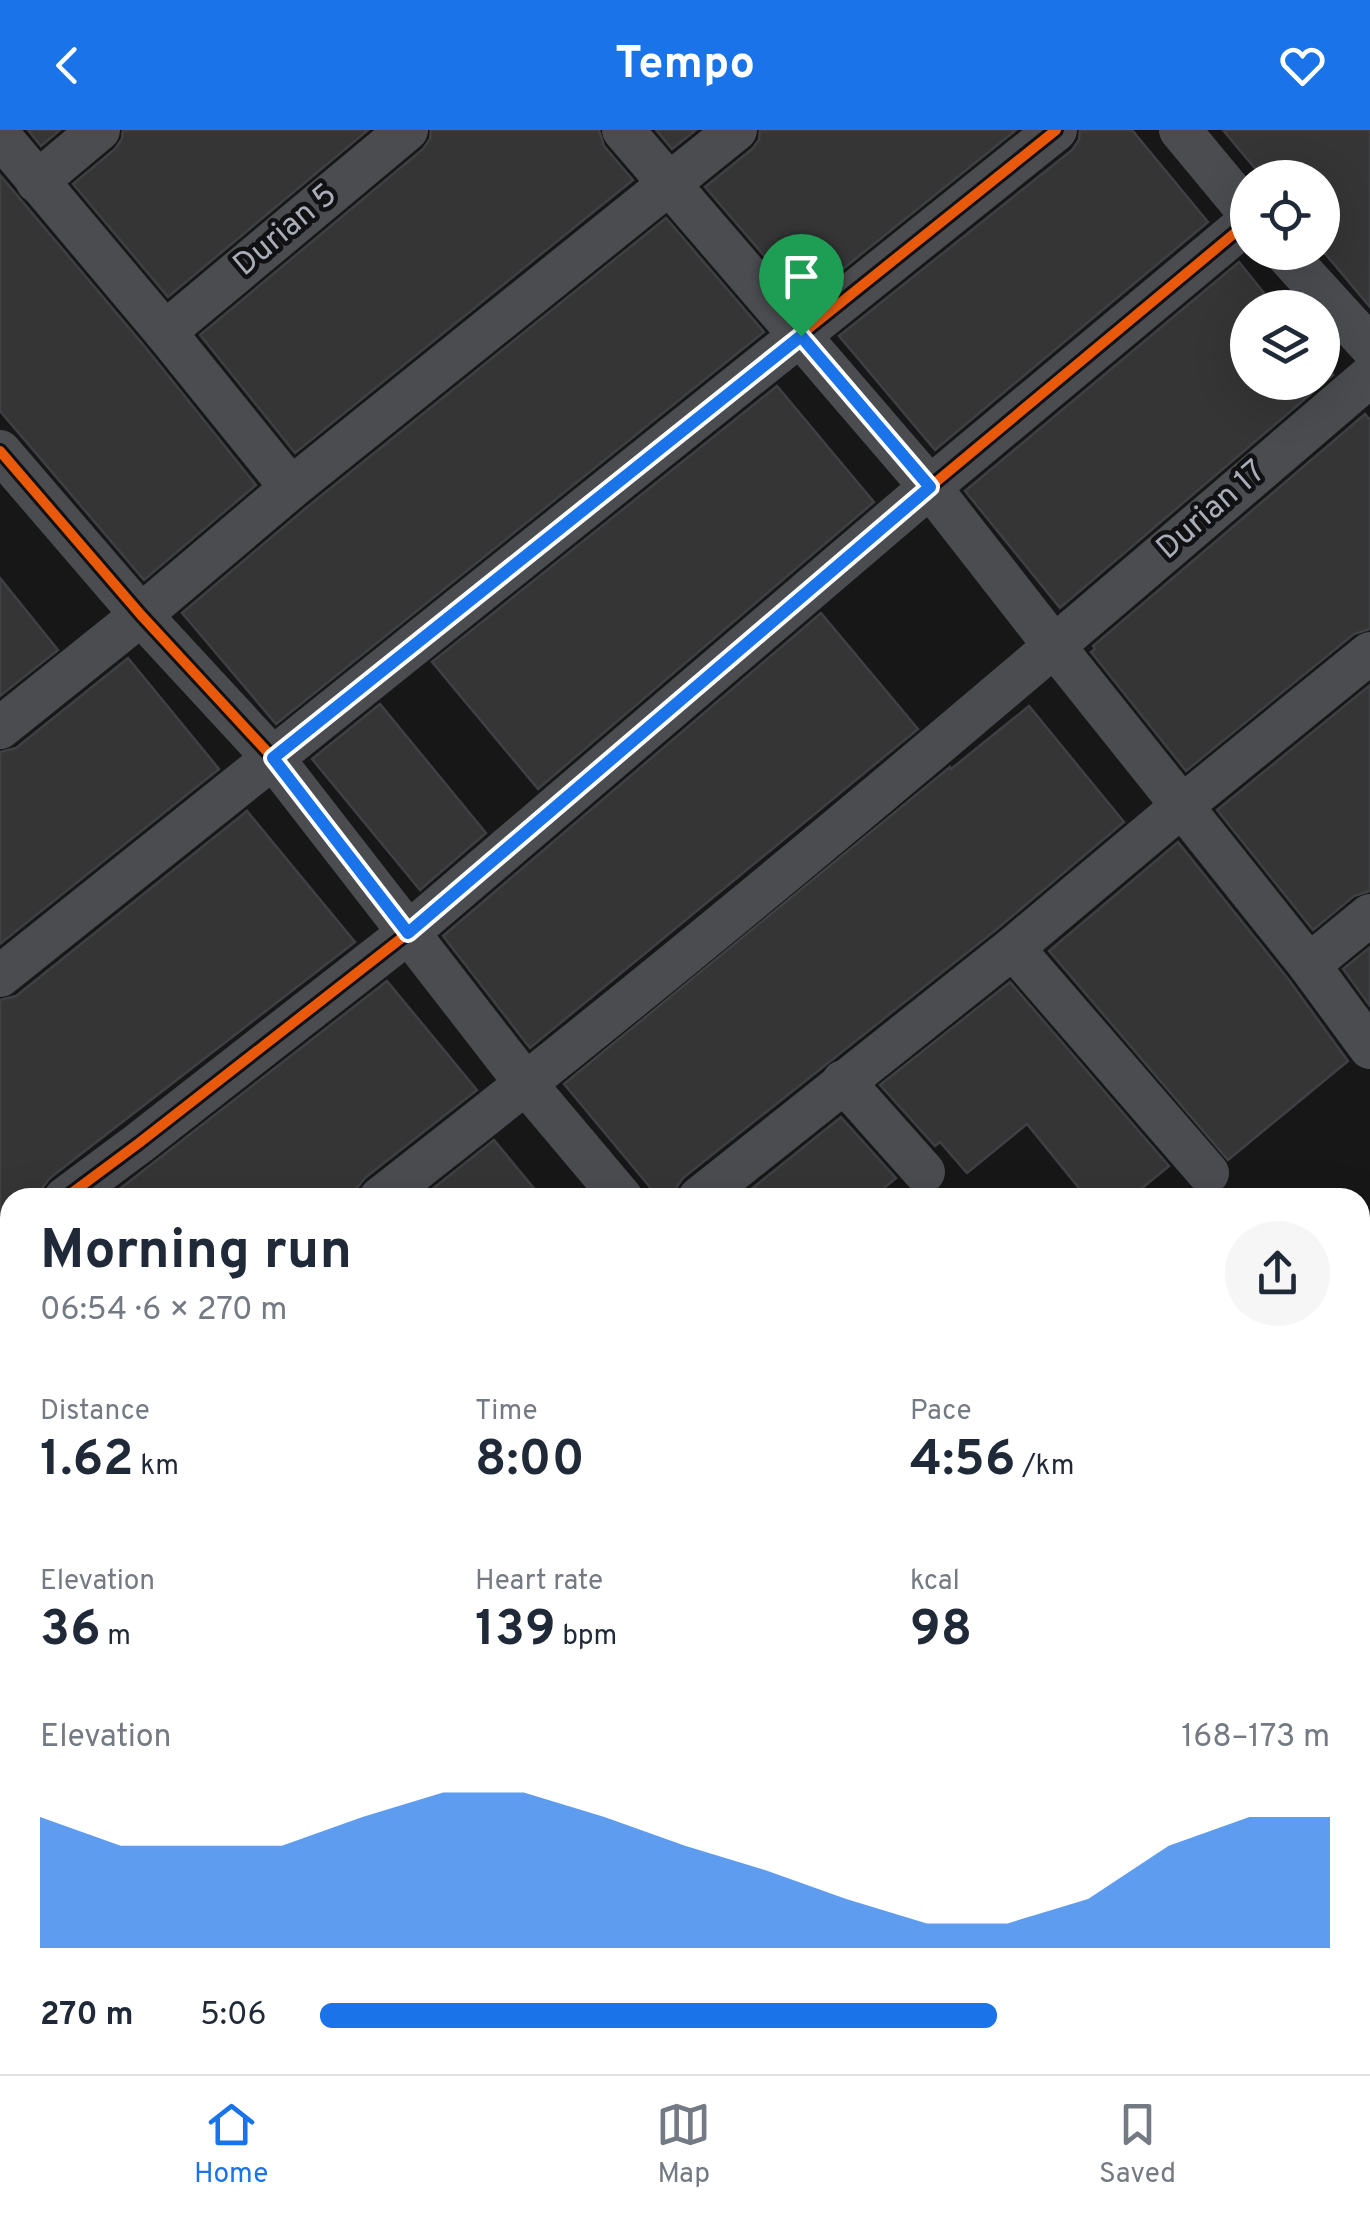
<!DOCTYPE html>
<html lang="en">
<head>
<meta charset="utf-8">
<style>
  body { margin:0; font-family:Overpass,sans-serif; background:#f6f6f7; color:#1f2937; height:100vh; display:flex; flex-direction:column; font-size:38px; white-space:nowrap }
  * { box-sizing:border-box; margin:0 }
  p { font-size:32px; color:#747a83 }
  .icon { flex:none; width:55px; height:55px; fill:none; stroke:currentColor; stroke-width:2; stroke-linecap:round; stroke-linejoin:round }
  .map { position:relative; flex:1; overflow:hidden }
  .panel { position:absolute; left:0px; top:1058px; width:1370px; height:888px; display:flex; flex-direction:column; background:#fff; border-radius:30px 30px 0 0; box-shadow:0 10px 40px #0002 }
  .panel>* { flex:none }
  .controls { position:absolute; left:1230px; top:30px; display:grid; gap:20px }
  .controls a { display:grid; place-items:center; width:110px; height:110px; border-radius:50%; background:#fff; box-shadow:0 10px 40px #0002; font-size:50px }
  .pin { position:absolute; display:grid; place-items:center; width:85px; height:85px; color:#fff; margin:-102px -42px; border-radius:50% 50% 50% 0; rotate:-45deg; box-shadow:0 0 10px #0007 }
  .pin .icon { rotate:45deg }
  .round { display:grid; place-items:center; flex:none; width:105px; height:105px; border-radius:52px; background:#f6f6f7 }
  .headline { display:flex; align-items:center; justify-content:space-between; height:170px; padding:0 40px }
  h1 { font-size:55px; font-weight:700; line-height:75px }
  .stats { display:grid; grid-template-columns:repeat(3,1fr); gap:15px; height:170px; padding:10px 40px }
  .stats div { display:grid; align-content:center }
  .stats b { font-size:50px; font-weight:700 }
  .stats small { font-size:28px; font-weight:400 }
  .stats p { font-size:28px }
  .chart { height:280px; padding:20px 40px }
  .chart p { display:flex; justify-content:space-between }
  .chart svg { width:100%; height:180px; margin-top:10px; fill:#1a73e8; opacity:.7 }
  ul { padding:0 40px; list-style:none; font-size:32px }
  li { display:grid; grid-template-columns:160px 120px 1fr; align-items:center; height:75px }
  li i { height:25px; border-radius:12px; background:#1a73e8 }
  header { display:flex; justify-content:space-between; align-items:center; height:130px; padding:0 40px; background:#1a73e8; color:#fff; font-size:45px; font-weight:700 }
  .tabs { display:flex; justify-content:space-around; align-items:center; height:140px; border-top:2px solid #e0e1e3; background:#fff; font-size:28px; color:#747a83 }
  .tabs a { display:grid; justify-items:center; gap:5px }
  .tabs .selected { color:#1a73e8 }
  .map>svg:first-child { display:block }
  .building { fill:#353536; stroke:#3f4043; stroke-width:2.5 }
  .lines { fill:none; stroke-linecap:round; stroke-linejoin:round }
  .service { stroke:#4b4c50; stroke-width:22 }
  .minor { stroke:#4b4c50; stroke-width:42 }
  .cycleway-casing { stroke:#111113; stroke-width:16 }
  .cycleway { stroke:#e8590c; stroke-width:10 }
  .route-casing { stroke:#fff; stroke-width:20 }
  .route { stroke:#1a73e8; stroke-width:12 }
  .labels { text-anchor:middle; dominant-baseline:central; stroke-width:9; stroke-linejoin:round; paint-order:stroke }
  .street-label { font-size:32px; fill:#a8adb8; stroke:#111113 }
</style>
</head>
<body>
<header><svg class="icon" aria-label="back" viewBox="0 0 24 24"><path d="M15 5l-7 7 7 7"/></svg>Tempo<svg class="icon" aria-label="heart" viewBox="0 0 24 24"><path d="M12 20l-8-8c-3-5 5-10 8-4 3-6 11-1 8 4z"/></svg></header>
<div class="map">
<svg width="1370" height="1944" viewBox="0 0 1370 1944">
  <rect width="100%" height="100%" fill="#171717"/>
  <g class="building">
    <path d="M 28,0 L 60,0 L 41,16 Z"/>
    <path d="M 123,0 L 368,0 L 168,167 L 73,54 L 115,19 L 122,9 Z"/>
    <path d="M 431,0 L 599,0 L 604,16 L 633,50 L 295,323 L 200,205 L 423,19 L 430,9 Z"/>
    <path d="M 656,0 L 696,0 L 672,19 Z"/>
    <path d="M 760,0 L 1016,0 L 803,171 L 705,57 L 752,19 L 759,10 Z"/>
    <path d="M 1080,0 L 1132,0 L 1208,92 L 935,320 L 839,206 L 1072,20 L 1079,10 Z"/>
    <path d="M 1223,0 L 1370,0 L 1370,177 L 1322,120 L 1322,48 L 1263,48 Z"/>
    <path d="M 0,45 L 146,218 L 256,355 L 144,450 L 0,281 Z"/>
    <path d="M 666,88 L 764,202 L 276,594 L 182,483 L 307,377 Z"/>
    <path d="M 1239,132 L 1276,178 L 1248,178 L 1248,252 L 1322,252 L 1322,233 L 1333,245 L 1060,478 L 965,361 Z"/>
    <path d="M 777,256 L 874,372 L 538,659 L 432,532 Z"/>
    <path d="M 1365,284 L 1370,290 L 1370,499 L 1354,504 L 1186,641 L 1091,522 L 1095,519 L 1093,516 Z"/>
    <path d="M 0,448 L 58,520 L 0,566 Z"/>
    <path d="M 821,483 L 918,599 L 530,918 L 443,806 Z"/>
    <path d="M 128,528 L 219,639 L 0,814 L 0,622 L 16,618 Z"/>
    <path d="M 1370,555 L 1370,761 L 1354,766 L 1313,800 L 1217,680 Z"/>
    <path d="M 380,574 L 486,703 L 420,760 L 312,629 Z"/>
    <path d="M 1029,576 L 1124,692 L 997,799 L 683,1048 L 676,1058 L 675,1068 L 659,1068 L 564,954 L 950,637 L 951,639 Z"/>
    <path d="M 247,681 L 355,812 L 50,1048 L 43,1057 L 41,1068 L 10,1068 L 10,1084 L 0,1086 L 0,870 L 16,866 Z"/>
    <path d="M 1178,712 L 1289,850 L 1348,931 L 1228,1030 L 1049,821 Z"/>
    <path d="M 1370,817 L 1370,876 L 1343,839 Z"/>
    <path d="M 387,851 L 477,960 L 365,1048 L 357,1058 L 356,1068 L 108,1068 Z"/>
    <path d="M 1010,852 L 1169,1036 L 1130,1068 L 1087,1068 L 1027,994 L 967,1043 L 940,1012 L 935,1016 L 880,955 Z"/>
    <path d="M 841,987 L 896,1048 L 872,1068 L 740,1068 Z"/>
    <path d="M 494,1010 L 542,1068 L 421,1068 Z"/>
  </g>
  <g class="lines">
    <g class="service">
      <path d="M 1090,1935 L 1101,1944"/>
      <path d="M 659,1944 L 665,1935"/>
      <path d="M 978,1944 L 986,1935"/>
      <path d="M 1185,1944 L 1191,1935"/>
    </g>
    <g class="minor">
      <path d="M 623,0 L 930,357 L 1055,517 L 1309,835 L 1370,918"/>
      <path d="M 1180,0 L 1248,82"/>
      <path d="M 0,6 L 165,202 L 291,358"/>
      <path d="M 37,52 L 99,0"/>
      <path d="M 1284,122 L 1370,216"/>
      <path d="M 165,202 L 407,0"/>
      <path d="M 0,321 L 141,485 L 273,628 L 1056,0"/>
      <path d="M 0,598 L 141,485 L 291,358 L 736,0"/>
      <path d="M 1013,818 L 1208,1043"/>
      <path d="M 1309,835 L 1370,785"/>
      <path d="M 0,846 L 273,628 L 526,954 L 622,1068"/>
      <path d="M 843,951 L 924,1042"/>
      <path d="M 65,1068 L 139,1013 L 408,803 L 930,357 L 1248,92"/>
      <path d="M 380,1068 C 719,805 1045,525 1370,246"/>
      <path d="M 699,1068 L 1013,818 L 1182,676 L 1370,523"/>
      <path d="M 0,1116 L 10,1108"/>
      <path d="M 0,1290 L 10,1302"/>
      <path d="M 0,1364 L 10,1356"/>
      <path d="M 317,1944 L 325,1935"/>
    </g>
    <g class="cycleway-casing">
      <g id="cycleway">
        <path d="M 0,321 L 141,485 L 273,628 L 1056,0"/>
        <path d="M 65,1068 L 139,1013 L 408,803 L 930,357 L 1248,92"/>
      </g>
    </g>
    <use href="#cycleway" class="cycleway"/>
  </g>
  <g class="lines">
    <g class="route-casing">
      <path id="route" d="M 801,206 L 930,357 L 408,803 L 273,628 Z"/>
    </g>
    <use href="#route" class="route"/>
  </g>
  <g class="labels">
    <g class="street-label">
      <text transform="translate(286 101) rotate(-40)">Durian 5</text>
      <text transform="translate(1212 381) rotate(-41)">Durian 17</text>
    </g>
  </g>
</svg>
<div class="controls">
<a><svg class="icon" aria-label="locate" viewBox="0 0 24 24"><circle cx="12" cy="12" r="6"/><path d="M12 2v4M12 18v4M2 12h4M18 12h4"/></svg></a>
<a><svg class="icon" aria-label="layers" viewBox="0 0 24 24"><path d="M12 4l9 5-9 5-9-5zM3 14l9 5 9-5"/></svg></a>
</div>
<div class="pin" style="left:801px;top:206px;background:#1e9e55"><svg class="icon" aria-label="arrive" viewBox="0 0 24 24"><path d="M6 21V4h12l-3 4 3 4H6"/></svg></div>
<section class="panel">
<div class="headline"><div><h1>Morning run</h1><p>06:54 · 6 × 270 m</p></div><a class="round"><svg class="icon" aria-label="share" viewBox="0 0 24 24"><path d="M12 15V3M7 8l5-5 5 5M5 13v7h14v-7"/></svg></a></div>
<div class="stats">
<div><p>Distance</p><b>1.62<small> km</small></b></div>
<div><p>Time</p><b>8:00</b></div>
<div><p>Pace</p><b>4:56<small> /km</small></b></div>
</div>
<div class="stats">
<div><p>Elevation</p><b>36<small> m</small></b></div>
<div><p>Heart rate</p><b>139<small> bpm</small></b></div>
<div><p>kcal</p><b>98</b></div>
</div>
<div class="chart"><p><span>Elevation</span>168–173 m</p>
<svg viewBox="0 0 160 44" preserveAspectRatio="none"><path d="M0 44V12L10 19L20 19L30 19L40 12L50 6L60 6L70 12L80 19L90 25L100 32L110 38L120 38L130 32L140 19L150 12L160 12V44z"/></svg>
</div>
<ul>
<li><b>270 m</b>5:06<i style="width:67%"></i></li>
</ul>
</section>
</div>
<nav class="tabs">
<a class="selected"><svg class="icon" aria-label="home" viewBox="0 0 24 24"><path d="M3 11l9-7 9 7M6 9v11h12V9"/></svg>Home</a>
<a><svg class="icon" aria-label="map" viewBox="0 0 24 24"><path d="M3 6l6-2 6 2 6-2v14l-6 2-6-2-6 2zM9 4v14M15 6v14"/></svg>Map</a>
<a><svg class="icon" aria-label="saved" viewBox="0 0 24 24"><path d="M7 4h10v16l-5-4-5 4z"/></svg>Saved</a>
</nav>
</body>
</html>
